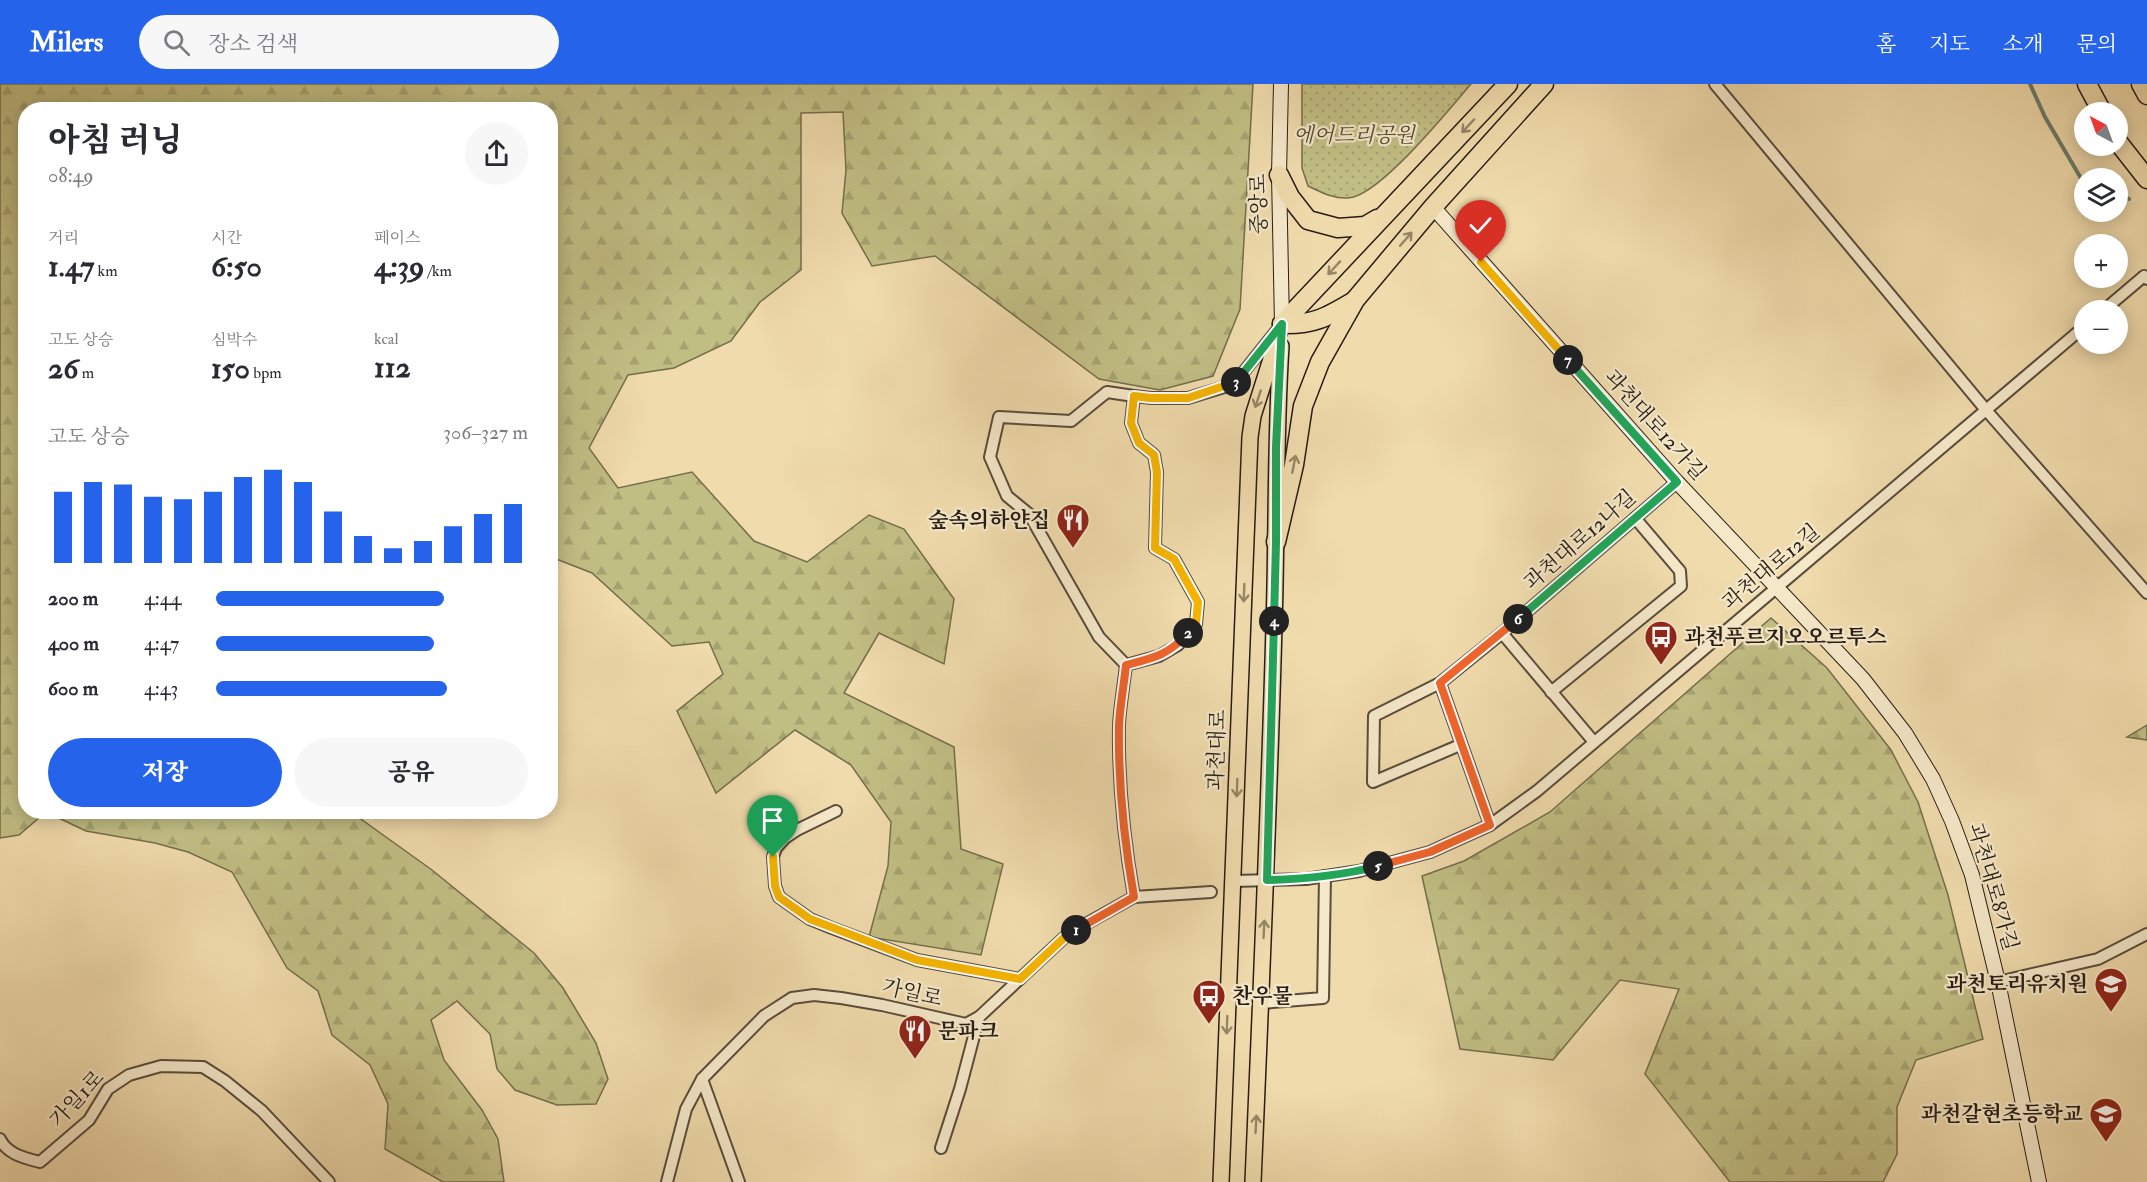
<!DOCTYPE html>
<html lang="ko">
<head>
<meta charset="utf-8">
<style>
  body { margin:0; font-family:"IM FELL Double Pica","Noto Serif KR",serif; background:#f7f7f7; color:#2b2b33; height:100vh; display:flex; flex-direction:column; font-size:22px; white-space:nowrap }
  * { box-sizing:border-box; margin:0 }
  p { font-size:20px; color:#7c7c81 }
  .icon { flex:none; width:33px; height:33px; fill:none; stroke:currentColor; stroke-width:2; stroke-linecap:round; stroke-linejoin:round }
  .map { position:relative; flex:1; overflow:hidden }
  .side { position:absolute; left:18px; top:18px; width:540px; height:717px; display:flex; flex-direction:column; background:#fff; border-radius:24px; box-shadow:0 3px 15px #0003 }
  .side>* { flex:none }
  .needle { width:39px; rotate:319deg }
  .fabs { position:absolute; left:2074px; top:18px; display:grid; gap:12px }
  .fabs a { display:grid; place-items:center; width:54px; height:54px; border-radius:50%; background:#fff; box-shadow:0 3px 15px #0003; font-size:30px }
  .pin { position:absolute; display:grid; place-items:center; width:51px; height:51px; color:#fff; margin:-62px -26px; border-radius:50% 50% 50% 0; rotate:-45deg; box-shadow:0 0 6px #0007 }
  .pin .icon { rotate:45deg }
  .km { position:absolute; width:30px; height:30px; margin:-15px; border-radius:50%; background:#222; color:#fff; font-size:16px; line-height:30px; text-align:center }
  .round { display:grid; place-items:center; flex:none; width:63px; height:63px; border-radius:32px; background:#f7f7f7 }
  .overview { display:flex; align-items:center; justify-content:space-between; height:102px; padding:0 30px }
  h1 { font-size:33px; font-weight:800; line-height:45px }
  .metrics { display:grid; grid-template-columns:repeat(3,1fr); gap:9px; height:102px; padding:6px 30px }
  .metrics div { display:grid; align-content:center }
  .metrics b { font-size:30px; font-weight:800 }
  .metrics small { font-size:16px; font-weight:400 }
  .metrics p { font-size:16px }
  .chart { height:168px; padding:12px 30px }
  .chart p { display:flex; justify-content:space-between }
  .chart svg { width:100%; height:108px; margin-top:6px; stroke:#2563eb; stroke-width:6 }
  .primary-button { display:flex; gap:12px; margin-top:auto; padding:12px 30px }
  .primary-button a { flex:1; height:69px; border-radius:36px; background:#2563eb; color:#fff; font-size:24px; font-weight:800; line-height:69px; text-align:center }
  .primary-button a+a { background:#f7f7f7; color:#2b2b33 }
  ul { padding:0 30px; list-style:none; font-size:20px }
  li { display:grid; grid-template-columns:96px 72px 1fr; align-items:center; height:45px }
  li i { height:15px; border-radius:8px; background:#2563eb }
  header { display:flex; align-items:center; gap:36px; box-sizing:border-box; height:84px; padding:0 30px; background:#2563eb; color:#fff }
  header strong { font-size:28px }
  nav { display:flex; gap:33px; margin-inline-start:auto; font-size:21px }
  .search { width:420px; height:54px; background:#f7f7f7; display:flex; align-items:center; gap:15px; box-sizing:border-box; padding:0 21px; border-radius:33px; color:#7c7c81; font-size:22px }
  .map>svg:first-child { display:block }
  .forest { fill:url(#forest-firs); stroke:#746e4d; stroke-width:1.5 }
  .park { fill:url(#park-dots); stroke:#746e4d; stroke-width:1.5 }
  .lines { fill:none; stroke-linecap:round; stroke-linejoin:round }
  .stream { stroke:#6d7c6c; stroke-width:4 }
  .street-casing { stroke:#594c3c; stroke-width:14 }
  .secondary-casing { stroke:#271d16; stroke-width:16 }
  .primary-casing { stroke:#271d16; stroke-width:18 }
  .highway-casing { stroke:#271d16; stroke-width:21 }
  .street { stroke:#f5e8c9; stroke-width:10 }
  .secondary { stroke:#f5e8c9; stroke-width:14 }
  .primary { stroke:#f0dbac; stroke-width:15 }
  .highway { stroke:#f0dbac; stroke-width:18 }
  .oneway { stroke:#968668 }
  .split-1-casing { stroke:#fff; stroke-width:12 }
  .split-2-casing { stroke:#fff; stroke-width:12 }
  .split-3-casing { stroke:#fff; stroke-width:12 }
  .split-4-casing { stroke:#fff; stroke-width:12 }
  .split-5-casing { stroke:#fff; stroke-width:12 }
  .split-6-casing { stroke:#fff; stroke-width:12 }
  .split-7-casing { stroke:#fff; stroke-width:12 }
  .split-8-casing { stroke:#fff; stroke-width:12 }
  .split-1 { stroke:#f5b400; stroke-width:8 }
  .split-2 { stroke:#f0652b; stroke-width:8 }
  .split-3 { stroke:#f5b400; stroke-width:8 }
  .split-4 { stroke:#22a559; stroke-width:8 }
  .split-5 { stroke:#22a559; stroke-width:8 }
  .split-6 { stroke:#f0652b; stroke-width:8 }
  .split-7 { stroke:#22a559; stroke-width:8 }
  .split-8 { stroke:#f5b400; stroke-width:8 }
  .labels { text-anchor:middle; dominant-baseline:central; stroke-width:4.5; stroke-linejoin:round; paint-order:stroke }
  .park-label { font-size:21px; font-style:italic; fill:#554d37; stroke:#f5e8c9 }
  .street-label { font-size:21px; fill:#271d16; stroke:#f5e8c9 }
  .poi-label { font-size:21px; font-weight:bold; fill:#271d16; stroke:#f5e8c9; text-anchor:end }
</style>
</head>
<body>
<header>
<strong>Milers</strong>
<div class="search"><svg class="icon" aria-label="search" viewBox="0 0 24 24"><circle cx="10" cy="10" r="6"/><path d="M15 15l6 6"/></svg>장소 검색</div>
<nav><a>홈</a><a>지도</a><a>소개</a><a>문의</a></nav>
</header>
<div class="map">
<svg width="2147" height="1098" viewBox="0 0 2147 1098">
  <defs>
    <pattern id="forest-firs" width="22" height="20" patternUnits="userSpaceOnUse" patternTransform="scale(1.5)"><rect width="22" height="20" fill="#c1be84"/><path d="M5 1l3.5 6h-7zM16 11l3.5 6h-7z" fill="#a6a371"/></pattern>
    <pattern id="park-dots" width="8" height="8" patternUnits="userSpaceOnUse" patternTransform="scale(1.5)"><rect width="8" height="8" fill="#c1be84"/><path d="M2 2h.1M6 6h.1" fill="none" stroke="#a6a371" stroke-width="1.8" stroke-linecap="round"/></pattern>
  </defs>
  <rect width="100%" height="100%" fill="#f0dbac"/>
  <filter id="stains"><feTurbulence type="fractalNoise" baseFrequency=".00333" numOctaves="4"/><feColorMatrix values="0 0 0 0 .2 0 0 0 0 .09 0 0 0 0 .02 0 0 0 .5 -.17"/></filter>
  <radialGradient id="worn" r=".72"><stop offset=".6" stop-color="#630" stop-opacity="0"/><stop offset="1" stop-color="#630" stop-opacity=".3"/></radialGradient>
  <g class="forest">
    <path d="M 0,0 L 1253,0 L 1240,225 L 1213,292 L 1160,306 L 1099,295 L 935,172 L 872,182 L 842,129 L 846,86 L 843,28 L 801,29 L 801,186 L 760,218 L 731,257 L 674,284 L 628,291 L 589,364 L 618,404 L 692,388 L 754,457 L 807,478 L 869,431 L 904,445 L 954,515 L 944,580 L 879,549 L 844,609 L 954,663 L 961,765 L 1003,780 L 981,871 L 869,853 L 888,782 L 891,738 L 851,681 L 795,646 L 716,709 L 677,627 L 723,590 L 709,558 L 672,562 L 592,489 L 551,473 L 550,26 L 26,26 L 26,728 L 351,728 L 432,786 L 534,869 L 563,904 L 596,959 L 608,995 L 596,1020 L 557,1021 L 515,1006 L 497,985 L 490,950 L 457,917 L 431,936 L 444,976 L 482,1026 L 498,1055 L 504,1098 L 443,1098 L 385,1065 L 388,1020 L 370,981 L 332,951 L 318,907 L 287,884 L 232,788 L 188,768 L 155,759 L 86,747 L 46,728 L 19,751 L 0,754 Z"/>
    <path d="M 1771,534 L 1827,584 L 1891,666 L 1918,718 L 1948,811 L 1983,955 L 1916,976 L 1897,1023 L 1897,1070 L 1883,1098 L 1730,1098 L 1645,990 L 1679,905 L 1620,896 L 1553,976 L 1460,965 L 1422,792 L 1464,777 L 1550,728 Z"/>
    <path d="M 2147,641 L 2147,656 L 2127,653 Z"/>
  </g>
  <path class="park" d="M 1302,0 L 1471,0 C 1449,25 1379,113 1348,114 C 1333,115 1321,108 1308,102 L 1302,84 Z"/>
  <g class="lines">
    <g class="stream">
      <path d="M 2030,0 L 2045,33 L 2082,96 L 2085,97"/>
      <path d="M 2118,110 L 2129,115"/>
    </g>
    <g class="street-casing">
      <g id="street">
        <path d="M 1715,0 L 1986,326 L 2147,509"/>
        <path d="M 2104,226 L 2144,192 L 2147,195"/>
        <path d="M 1502,549 L 1594,658"/>
        <path d="M 1126,581 L 1099,553 L 1029,430 L 1007,412 L 990,373 L 999,333 L 1071,337 L 1107,308 L 1134,312"/>
        <path d="M 1440,599 L 1490,741"/>
        <path d="M 1551,608 L 1681,502 L 1680,487 L 1635,434"/>
        <path d="M 1460,661 L 1373,698 L 1374,632 L 1440,599 L 1502,549 L 1677,398"/>
        <path d="M 836,727 L 797,746 L 785,754 L 776,764 L 773,773 L 775,802 L 779,813 L 810,835 L 832,844 L 917,876 L 1020,895"/>
        <path d="M 1233,797 L 1306,795 L 1359,787 L 1430,768 L 1490,741 L 1537,707 L 2085,242"/>
        <path d="M 1134,813 C 1124,756 1118,699 1119,641 C 1120,621 1124,600 1126,581 L 1159,572 L 1178,561 L 1196,540 L 1198,518 L 1174,475 L 1155,464 L 1157,388 L 1154,371 L 1139,359 L 1131,339 L 1134,312 L 1151,314 L 1188,314 L 1234,300 L 1278,245"/>
        <path d="M 1998,898 L 2098,875 L 2147,850"/>
        <path d="M 1261,919 L 1323,914 L 1325,792"/>
        <path d="M 702,995 L 739,1098"/>
        <path d="M 0,1055 C 7,1070 24,1074 40,1078 L 89,1036 L 108,1005 L 129,991 L 161,982 L 203,983 L 225,997 L 262,1027 L 329,1098"/>
        <path d="M 941,1064 L 960,1005 L 979,933"/>
        <path d="M 667,1098 L 686,1025 L 702,995 L 764,932 L 792,914 L 814,911 L 841,914 L 882,921 L 966,940 L 979,933 L 1068,850 L 1134,813 L 1211,808"/>
      </g>
    </g>
    <g class="secondary-casing">
      <g id="secondary">
        <path d="M 1281,0 L 1279,91 L 1282,240"/>
        <path d="M 1433,123 L 1677,398 L 1863,595 L 1905,649 L 1933,695 L 1952,737 L 1972,791 L 1998,898 L 2039,1098"/>
      </g>
    </g>
    <g class="primary-casing">
      <g id="primary">
        <path d="M 1221,1098 L 1250,353 L 1253,332 L 1282,240"/>
        <path d="M 1253,1098 C 1261,913 1269,727 1274,542 C 1277,448 1275,355 1281,262"/>
      </g>
    </g>
    <g class="highway-casing">
      <g id="highway">
        <path d="M 2087,0 L 2102,28"/>
        <path d="M 2141,0 L 2147,11"/>
        <path d="M 2118,58 L 2147,95"/>
        <path d="M 1279,91 L 1290,113 L 1308,136 L 1338,144 L 1365,142 L 1377,135"/>
        <path d="M 1282,240 L 1508,0"/>
        <path d="M 1282,240 C 1314,241 1327,233 1354,217"/>
        <path d="M 1276,458 L 1294,381 L 1303,322 L 1320,278 L 1355,216 L 1433,123 L 1544,0"/>
      </g>
    </g>
    <use href="#street" class="street"/>
    <use href="#secondary" class="secondary"/>
    <use href="#primary" class="primary"/>
    <use href="#highway" class="highway"/>
  </g>
  <defs><path id="oneway-shaft" d="M-6 0H5M1.5-3L5.5 0L1.5 3" fill="none" stroke-width="1.6" stroke-linecap="round" stroke-linejoin="round" transform="scale(1.5)"/></defs>
  <g class="oneway">
    <use href="#oneway-shaft" transform="translate(1468 42) rotate(133)"/>
    <use href="#oneway-shaft" transform="translate(1406 155) rotate(-49)"/>
    <use href="#oneway-shaft" transform="translate(1334 184) rotate(133)"/>
    <use href="#oneway-shaft" transform="translate(1258 315) rotate(108)"/>
    <use href="#oneway-shaft" transform="translate(1294 380) rotate(-79)"/>
    <use href="#oneway-shaft" transform="translate(1244 509) rotate(92)"/>
    <use href="#oneway-shaft" transform="translate(1237 704) rotate(92)"/>
    <use href="#oneway-shaft" transform="translate(1264 845) rotate(-87)"/>
    <use href="#oneway-shaft" transform="translate(1227 941) rotate(92)"/>
    <use href="#oneway-shaft" transform="translate(1256 1040) rotate(-87)"/>
  </g>
  <g class="lines">
    <g class="split-1-casing">
      <path id="split-1" d="M 773,773 L 775,802 L 779,813 L 810,835 L 917,876 L 1020,895 L 1068,850 L 1076,846"/>
    </g>
    <g class="split-2-casing">
      <path id="split-2" d="M 1076,846 L 1134,813 C 1124,756 1118,699 1119,641 C 1120,621 1124,601 1126,581 C 1153,574 1169,571 1188,549"/>
    </g>
    <g class="split-3-casing">
      <path id="split-3" d="M 1188,549 L 1196,540 L 1198,518 L 1174,475 L 1155,464 L 1157,388 L 1154,371 L 1139,359 L 1131,339 L 1134,312 L 1151,314 L 1188,314 L 1236,298"/>
    </g>
    <g class="split-4-casing">
      <path id="split-4" d="M 1236,298 L 1282,240 L 1276,363 L 1276,458 L 1274,537"/>
    </g>
    <g class="split-5-casing">
      <path id="split-5" d="M 1274,537 L 1267,796 C 1304,795 1341,792 1378,782"/>
    </g>
    <g class="split-6-casing">
      <path id="split-6" d="M 1378,782 L 1430,768 L 1490,741 L 1440,599 L 1518,535"/>
    </g>
    <g class="split-7-casing">
      <path id="split-7" d="M 1518,535 L 1677,398 L 1568,276"/>
    </g>
    <g class="split-8-casing">
      <path id="split-8" d="M 1481,178 L 1568,276"/>
    </g>
    <use href="#split-1" class="split-1"/>
    <use href="#split-2" class="split-2"/>
    <use href="#split-3" class="split-3"/>
    <use href="#split-4" class="split-4"/>
    <use href="#split-5" class="split-5"/>
    <use href="#split-6" class="split-6"/>
    <use href="#split-7" class="split-7"/>
    <use href="#split-8" class="split-8"/>
  </g>
  <defs>
    <g id="restaurant-pin" transform="scale(1.725)"><path d="M0 17L-7.5 6A9.5 9.5 0 1 1 7.5 6Z" fill="#8f2418" stroke="#f5e8c9"/><path d="M-5-6h1v4h1v-4h1v4h1v-4h1v5L-1.5 .5V6h-2V.5L-5-1ZM5-6V6H3V1.5H1.5Q1.5-4 5-6Z" fill="#fff"/></g>
    <g id="bus-pin" transform="scale(1.725)"><path d="M0 17L-7.5 6A9.5 9.5 0 1 1 7.5 6Z" fill="#8f2418" stroke="#f5e8c9"/><path d="M-5-6H5V4H4V6H2V4H-2V6H-4V4H-5ZM-3.5-4V0h7V-4ZM-3.5 1.2v1.5H-2V1.2ZM2 1.2v1.5H3.5V1.2Z" fill="#fff"/></g>
    <g id="school-pin" transform="scale(1.725)"><path d="M0 17L-7.5 6A9.5 9.5 0 1 1 7.5 6Z" fill="#8f2418" stroke="#f5e8c9"/><path d="M0-5L7-2L0 1L-7-2ZM-4 1L0 2.5L4 1V4Q0 6-4 4Z" fill="#fff"/></g>
  </defs>
  <g fill-rule="evenodd">
    <use href="#restaurant-pin" x="1073" y="436"/>
    <use href="#bus-pin" x="1661" y="553"/>
    <use href="#school-pin" x="2111" y="900"/>
    <use href="#bus-pin" x="1209" y="912"/>
    <use href="#restaurant-pin" x="915" y="947"/>
    <use href="#school-pin" x="2106" y="1030"/>
  </g>
  <g class="labels">
    <g class="park-label">
      <text x="1354" y="51">에어드리공원</text>
    </g>
    <g class="street-label">
      <text transform="translate(1259 120) rotate(-91)">중앙로</text>
      <text transform="translate(1655 341) rotate(48)">과천대로12가길</text>
      <text transform="translate(1580 456) rotate(-41)">과천대로12나길</text>
      <text transform="translate(1771 483) rotate(-40)">과천대로12길</text>
      <text transform="translate(1217 666) rotate(-88)">과천대로</text>
      <text transform="translate(1993 803) rotate(74)">과천대로8가길</text>
      <text transform="translate(912 909) rotate(13)">가일로</text>
      <text transform="translate(77 1015) rotate(-47)">가일1로</text>
    </g>
    <g class="poi-label">
      <text x="1050" y="436">숲속의하얀집</text>
      <text x="1684" y="553" text-anchor="start">과천푸르지오오르투스</text>
      <text x="2088" y="900">과천토리유치원</text>
      <text x="1232" y="912" text-anchor="start">찬우물</text>
      <text x="938" y="947" text-anchor="start">문파크</text>
      <text x="2083" y="1030">과천갈현초등학교</text>
    </g>
  </g>
  <rect width="100%" height="100%" filter="url(#stains)"/>
  <rect width="100%" height="100%" fill="url(#worn)"/>
</svg>
<div class="fabs">
<a><svg class="needle" viewBox="-14 -14 28 28"><path d="M0-13l5 13h-10z" fill="#e53935"/><path d="M0 13l5-13h-10z" fill="#7c7c81"/></svg></a>
<a><svg class="icon" aria-label="layers" viewBox="0 0 24 24"><path d="M12 4l9 5-9 5-9-5zM3 14l9 5 9-5"/></svg></a>
<a>+</a>
<a>−</a>
</div>
<div class="pin" style="left:773px;top:773px;background:#1e9e55"><svg class="icon" aria-label="arrive" viewBox="0 0 24 24"><path d="M6 21V4h12l-3 4 3 4H6"/></svg></div>
<div class="pin" style="left:1481px;top:178px;background:#d93025"><svg class="icon" aria-label="check" viewBox="0 0 24 24"><path d="M5 12l5 5 9-10"/></svg></div>
<b class="km" style="left:1076px;top:846px">1</b>
<b class="km" style="left:1188px;top:549px">2</b>
<b class="km" style="left:1236px;top:298px">3</b>
<b class="km" style="left:1274px;top:537px">4</b>
<b class="km" style="left:1378px;top:782px">5</b>
<b class="km" style="left:1518px;top:535px">6</b>
<b class="km" style="left:1568px;top:276px">7</b>
<section class="side">
<div class="overview"><div><h1>아침 러닝</h1><p>08:49</p></div><a class="round"><svg class="icon" aria-label="share" viewBox="0 0 24 24"><path d="M12 15V3M7 8l5-5 5 5M5 13v7h14v-7"/></svg></a></div>
<div class="metrics">
<div><p>거리</p><b>1.47<small> km</small></b></div>
<div><p>시간</p><b>6:50</b></div>
<div><p>페이스</p><b>4:39<small> /km</small></b></div>
</div>
<div class="metrics">
<div><p>고도 상승</p><b>26<small> m</small></b></div>
<div><p>심박수</p><b>150<small> bpm</small></b></div>
<div><p>kcal</p><b>112</b></div>
</div>
<div class="chart"><p><span>고도 상승</span>306–327 m</p>
<svg viewBox="0 0 160 44" preserveAspectRatio="none"><path d="M5 44V15M15 44V11M25 44V12M35 44V17M45 44V18M55 44V15M65 44V9M75 44V6M85 44V11M95 44V23M105 44V33M115 44V38M125 44V35M135 44V29M145 44V24M155 44V20"/></svg>
</div>
<ul>
<li><b>200 m</b>4:44<i style="width:73%"></i></li>
<li><b>400 m</b>4:47<i style="width:70%"></i></li>
<li><b>600 m</b>4:43<i style="width:74%"></i></li>
</ul>
<div class="primary-button"><a>저장</a><a>공유</a></div>
</section>
</div>
</body>
</html>
